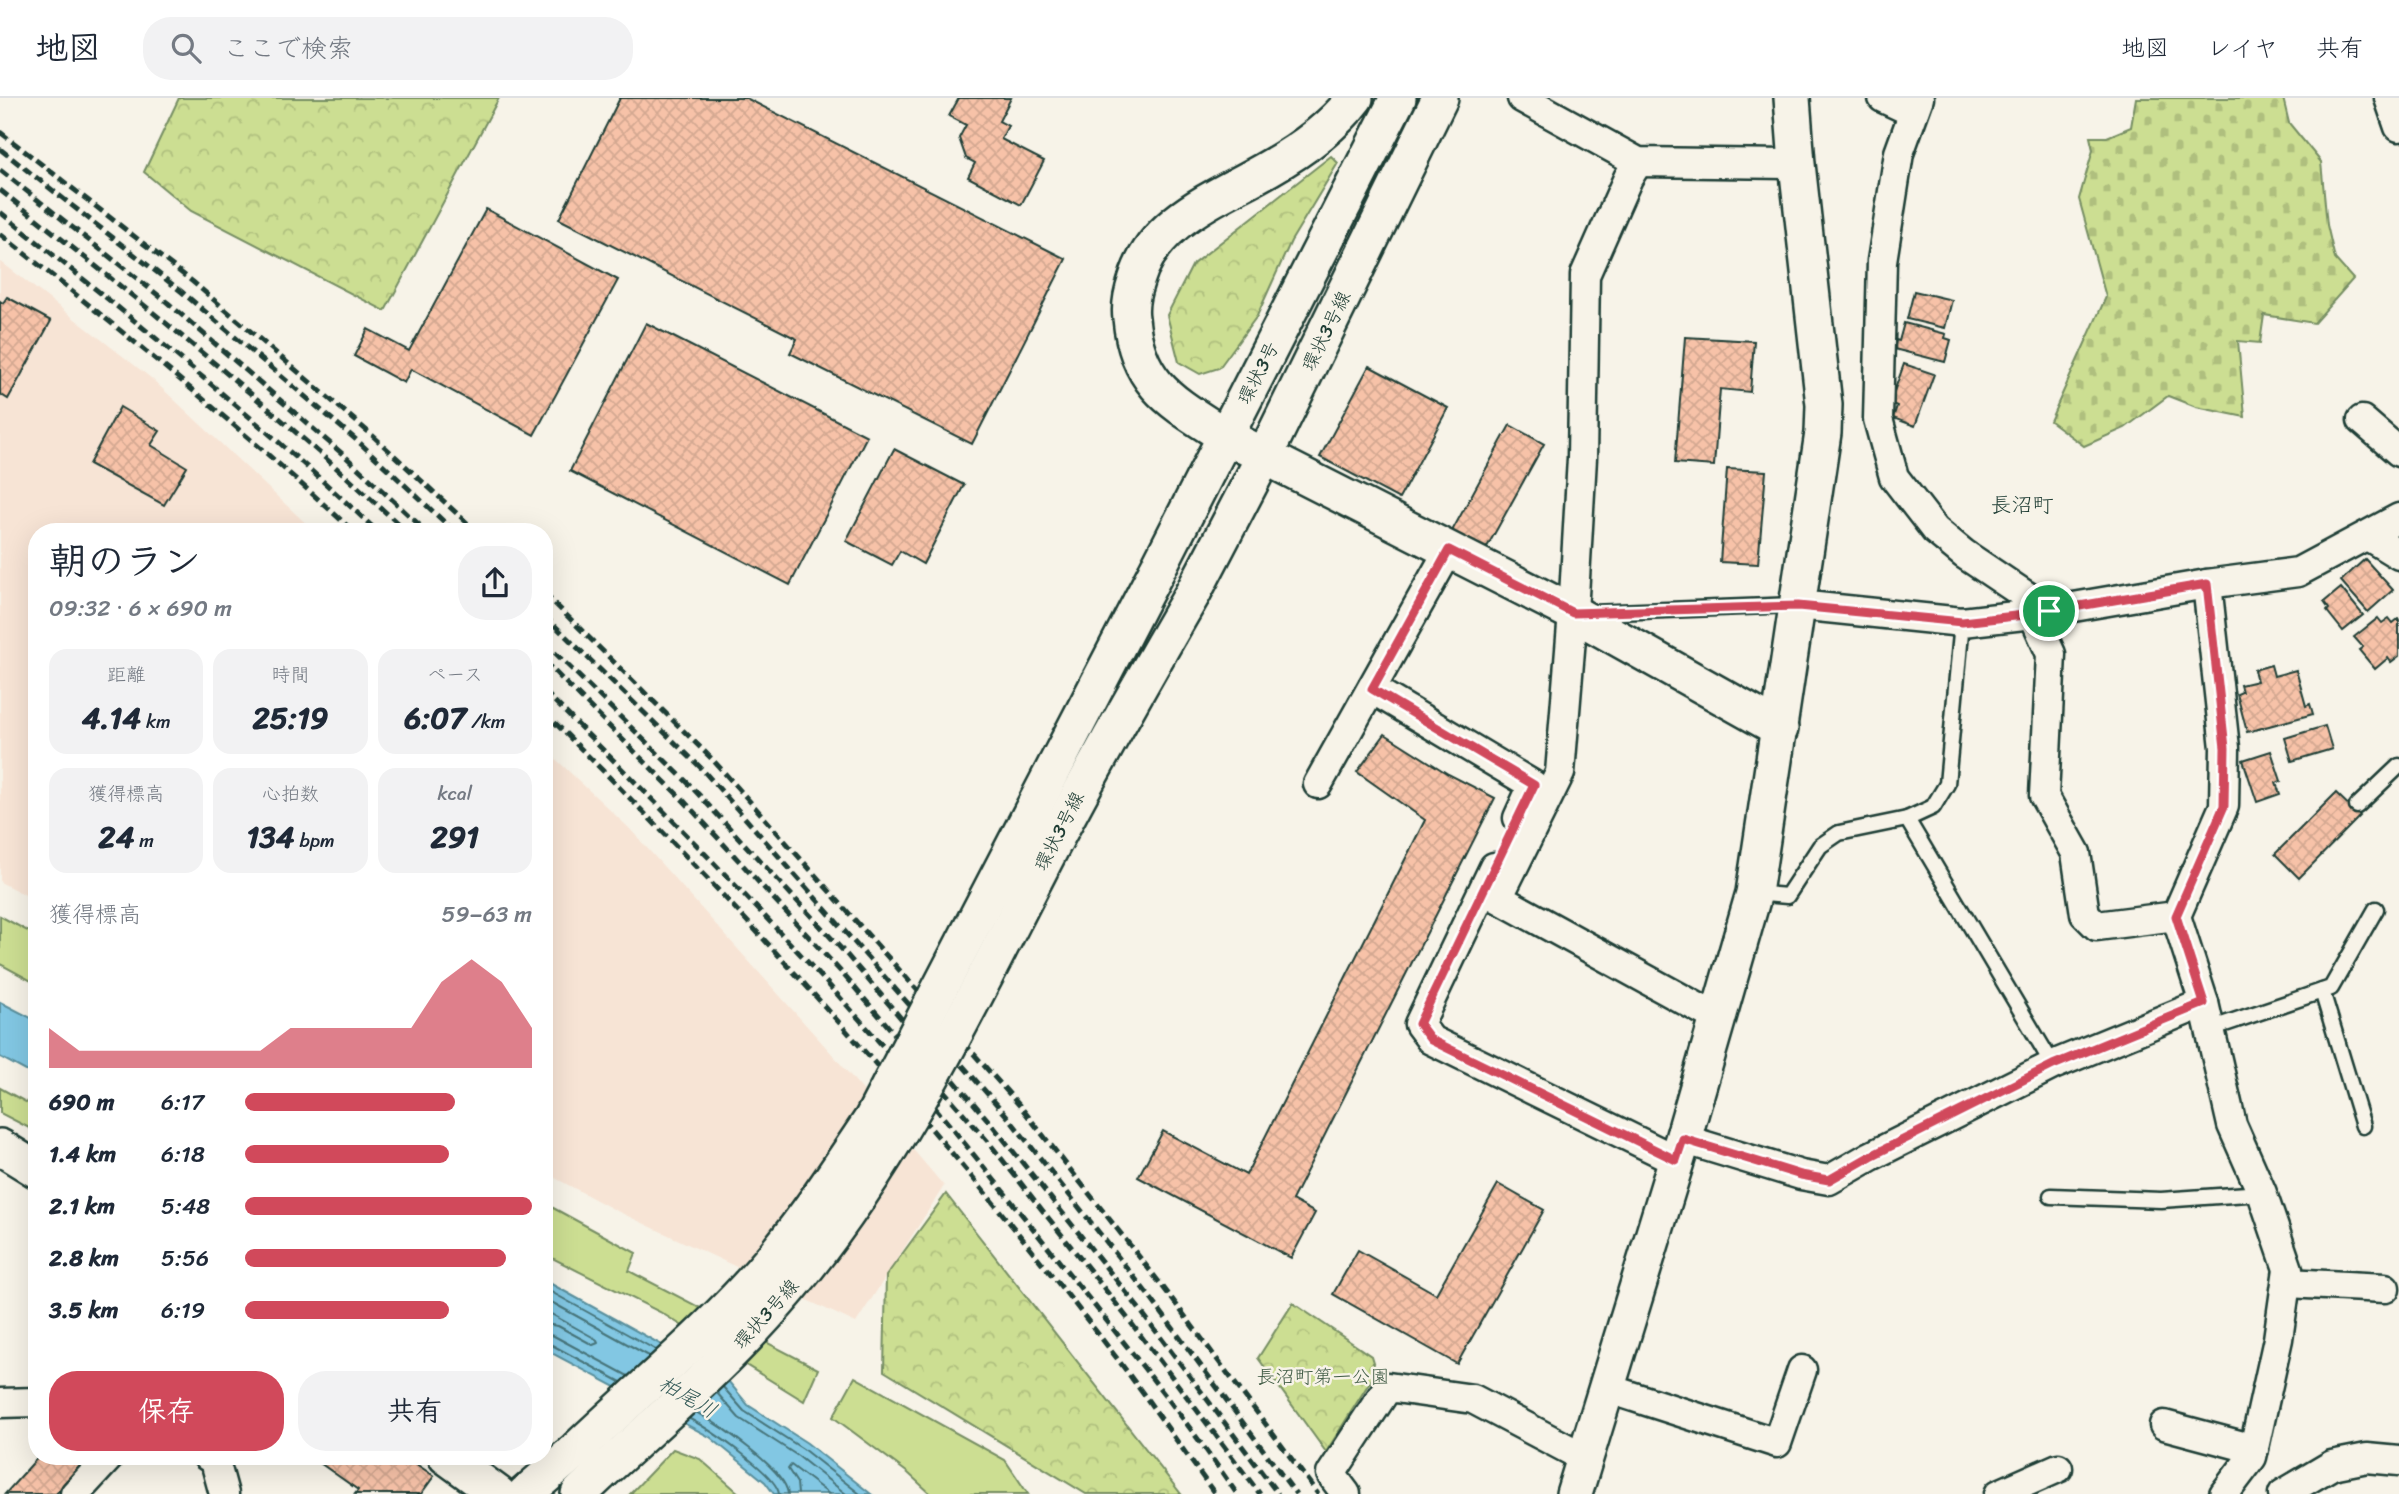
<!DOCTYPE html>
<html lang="ja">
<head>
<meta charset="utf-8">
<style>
  body { margin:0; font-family:Sriracha,"Klee One",sans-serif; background:#f2f2f3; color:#1f2937; height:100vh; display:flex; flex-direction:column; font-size:26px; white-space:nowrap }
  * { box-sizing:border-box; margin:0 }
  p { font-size:23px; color:#747a83 }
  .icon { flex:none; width:38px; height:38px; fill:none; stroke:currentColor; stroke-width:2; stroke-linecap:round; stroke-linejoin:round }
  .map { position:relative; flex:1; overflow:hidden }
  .panel { position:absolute; left:28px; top:425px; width:525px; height:942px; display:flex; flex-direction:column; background:#fff; border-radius:28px; box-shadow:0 7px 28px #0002 }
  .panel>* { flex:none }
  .pin { position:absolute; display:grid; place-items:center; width:60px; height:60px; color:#fff; margin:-30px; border:4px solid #fff; border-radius:50%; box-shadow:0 2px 7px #0007 }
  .round { display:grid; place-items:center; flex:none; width:74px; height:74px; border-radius:28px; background:#f2f2f3 }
  .overview { display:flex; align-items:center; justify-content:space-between; height:119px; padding:0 21px }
  h1 { font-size:38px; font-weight:700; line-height:52px }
  .stats { display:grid; grid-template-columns:repeat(3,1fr); gap:10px; height:119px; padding:7px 21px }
  .stats div { display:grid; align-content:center; border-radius:18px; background:#f2f2f3; text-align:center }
  .stats b { font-size:30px; font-weight:700 }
  .stats small { font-size:19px; font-weight:400 }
  .stats p { font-size:19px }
  .chart { height:196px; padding:14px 21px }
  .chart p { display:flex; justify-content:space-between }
  .chart svg { width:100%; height:126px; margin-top:7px; fill:#d1495b; opacity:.7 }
  .primary-button { display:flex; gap:14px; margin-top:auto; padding:14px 21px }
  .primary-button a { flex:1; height:80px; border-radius:28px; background:#d1495b; color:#fff; font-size:28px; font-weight:700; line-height:80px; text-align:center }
  .primary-button a+a { background:#f2f2f3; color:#1f2937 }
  ul { padding:0 21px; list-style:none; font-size:23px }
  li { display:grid; grid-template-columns:112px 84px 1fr; align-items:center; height:52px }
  li i { height:18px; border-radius:9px; background:#d1495b }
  header { display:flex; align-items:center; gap:42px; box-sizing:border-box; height:98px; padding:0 35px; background:#fff; border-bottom:2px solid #e0e1e3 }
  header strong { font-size:33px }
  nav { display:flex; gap:38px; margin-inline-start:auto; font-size:24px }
  .search { width:490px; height:63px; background:#f2f2f3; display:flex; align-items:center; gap:18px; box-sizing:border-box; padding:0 24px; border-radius:28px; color:#747a83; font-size:26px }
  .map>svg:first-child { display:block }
  .built { fill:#f7e4d5 }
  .green { fill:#ccde92; stroke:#768e63; stroke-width:2 }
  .forest { fill:url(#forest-crowns); stroke:#768e63; stroke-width:2 }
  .cemetery { fill:url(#cemetery-stones); stroke:#768e63; stroke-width:2 }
  .water { fill:#82c7e3; stroke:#5a909d; stroke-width:2 }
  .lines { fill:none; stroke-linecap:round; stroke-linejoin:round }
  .shore { stroke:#47747a; stroke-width:2 }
  .building { fill:url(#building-cross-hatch); stroke:#1f3d34; stroke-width:2 }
  .service-casing { stroke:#1f3d34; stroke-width:19 }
  .minor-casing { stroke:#1f3d34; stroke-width:33 }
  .tertiary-casing { stroke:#1f3d34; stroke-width:40 }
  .service { stroke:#f7f3e8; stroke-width:14 }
  .minor { stroke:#f7f3e8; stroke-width:28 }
  .tertiary { stroke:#f7f3e8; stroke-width:35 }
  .rail { stroke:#1f3d34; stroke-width:5; stroke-dasharray:10 5; stroke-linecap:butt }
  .tertiary-bridge-casing { stroke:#1f3d34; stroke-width:40; stroke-linecap:butt }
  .tertiary-bridge { stroke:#f7f3e8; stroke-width:35 }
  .route-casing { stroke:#fff; stroke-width:14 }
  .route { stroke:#d1495b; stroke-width:9 }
  .labels { text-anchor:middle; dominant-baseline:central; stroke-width:5; stroke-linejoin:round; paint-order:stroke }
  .street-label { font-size:19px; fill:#1f3d34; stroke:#f7f3e8 }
  .park-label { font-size:19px; fill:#425d47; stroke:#f7f3e8 }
  .neighbourhood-label { font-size:21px; fill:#1f3d34; stroke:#f7f3e8 }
  .water-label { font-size:21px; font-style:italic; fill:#335957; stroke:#f7f3e8 }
</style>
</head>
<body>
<header>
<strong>地図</strong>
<div class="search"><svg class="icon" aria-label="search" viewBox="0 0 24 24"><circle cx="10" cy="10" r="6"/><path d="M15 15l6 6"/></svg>ここで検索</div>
<nav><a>地図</a><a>レイヤ</a><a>共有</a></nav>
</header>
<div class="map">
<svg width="2399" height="1396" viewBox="0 0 2399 1396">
  <defs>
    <pattern id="forest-crowns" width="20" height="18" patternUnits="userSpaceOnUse" patternTransform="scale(1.75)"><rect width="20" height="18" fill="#ccde92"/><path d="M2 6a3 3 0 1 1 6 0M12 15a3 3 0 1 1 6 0" fill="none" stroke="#afbf7e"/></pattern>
    <pattern id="cemetery-stones" width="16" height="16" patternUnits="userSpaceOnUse" patternTransform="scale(1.75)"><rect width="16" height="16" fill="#ccde92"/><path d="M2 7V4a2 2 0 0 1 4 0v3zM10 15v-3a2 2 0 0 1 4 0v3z" fill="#afbf7e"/></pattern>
    <pattern id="building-cross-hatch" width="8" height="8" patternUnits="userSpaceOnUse" patternTransform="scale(1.75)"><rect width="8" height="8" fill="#f7c2a8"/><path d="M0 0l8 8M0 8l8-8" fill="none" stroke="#d3a891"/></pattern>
  </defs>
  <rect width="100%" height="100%" fill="#f7f3e8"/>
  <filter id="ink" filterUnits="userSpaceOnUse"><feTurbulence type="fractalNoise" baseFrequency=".0143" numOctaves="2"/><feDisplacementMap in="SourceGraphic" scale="14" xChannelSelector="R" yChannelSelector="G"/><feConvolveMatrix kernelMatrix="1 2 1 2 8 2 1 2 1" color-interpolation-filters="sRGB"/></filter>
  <g filter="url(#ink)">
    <g class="built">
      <path d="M 0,163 L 151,280 L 315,434 L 37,434 L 37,803 L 0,784 Z"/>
      <path d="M 544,650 L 629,730 L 833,957 L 944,1088 L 856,1225 L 615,1112 L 544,1074 Z"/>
    </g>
    <g class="green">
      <path d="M 0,818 L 37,838 L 37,886 L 0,866 Z"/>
      <path d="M 0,990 L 37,1010 L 37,1034 L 0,1015 Z"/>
      <path d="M 544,1105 L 636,1155 L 629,1173 L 818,1271 L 804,1303 L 660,1214 L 544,1156 Z"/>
      <path d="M 855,1279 L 1005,1362 L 1028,1396 L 931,1396 L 908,1375 L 833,1319 Z"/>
      <path d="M 673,1351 L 700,1361 L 740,1396 L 630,1396 Z"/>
    </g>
    <g class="forest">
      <path d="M 179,0 L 499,0 L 385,213 L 191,113 L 144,74 Z"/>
      <path d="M 1331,58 L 1338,65 L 1291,143 L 1257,218 L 1219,270 L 1200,276 L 1179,264 L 1167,217 L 1193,166 Z"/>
      <path d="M 946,1096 L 1181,1396 L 1086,1396 L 884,1273 L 886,1178 Z"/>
      <path d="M 1293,1205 L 1371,1258 L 1376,1274 L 1326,1354 L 1258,1260 Z"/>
    </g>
    <path class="cemetery" d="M 2136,0 L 2283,0 L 2289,25 L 2321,64 L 2327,127 L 2335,161 L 2353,181 L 2314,225 L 2264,217 L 2260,245 L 2238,243 L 2245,319 L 2196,309 L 2168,298 L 2125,330 L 2084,348 L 2050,323 L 2106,199 L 2079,101 L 2093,52 L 2090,39 L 2107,39 L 2131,29 Z"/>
    <g class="water">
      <path d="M 0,904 L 37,923 L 37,979 L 0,959 Z"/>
      <path d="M 544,1182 L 729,1284 L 748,1307 L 807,1345 L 871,1396 L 774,1396 L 765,1384 L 710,1339 L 544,1251 Z"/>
    </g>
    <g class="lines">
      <g class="shore">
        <path d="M 544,1190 L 656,1252"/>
        <path d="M 544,1200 L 649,1258"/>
        <path d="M 544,1212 L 596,1241 L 598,1245 L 593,1247 L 558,1228 L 544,1226"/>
        <path d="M 544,1236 L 554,1238 L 628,1278"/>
        <path d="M 544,1245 L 550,1246 L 621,1284"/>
        <path d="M 723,1289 L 744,1313 L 803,1351 L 860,1396"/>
        <path d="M 717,1295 L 739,1320 L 798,1358 L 846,1396"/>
        <path d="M 696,1314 C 718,1326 786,1372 788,1396"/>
        <path d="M 690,1321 C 709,1331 777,1376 779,1396"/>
        <path d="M 798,1396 L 797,1385 L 788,1371 L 791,1367 L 829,1396"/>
      </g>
    </g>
    <g class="building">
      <path d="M 620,0 L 746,0 L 1066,161 L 972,346 L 790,255 L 797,241 L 559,121 Z"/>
      <path d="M 959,0 L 1011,0 L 999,23 L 1008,28 L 1001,41 L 1044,63 L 1021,107 L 968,79 L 975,65 L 966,60 L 959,40 L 966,27 L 949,18 Z"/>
      <path d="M 486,111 L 618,182 L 534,337 L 411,271 L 404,285 L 354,258 L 368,231 L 409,253 Z"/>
      <path d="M 1914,193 L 1952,202 L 1945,230 L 1907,221 Z"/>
      <path d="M 7,199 L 51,223 L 8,301 L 0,296 L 0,203 L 3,205 Z"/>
      <path d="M 646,225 L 867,338 L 790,487 L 570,373 Z"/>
      <path d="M 1904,225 L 1946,236 L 1945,240 L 1951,242 L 1945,264 L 1894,251 L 1896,242 L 1899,243 Z"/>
      <path d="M 1685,239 L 1754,243 L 1750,294 L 1720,291 L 1714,368 L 1675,365 Z"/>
      <path d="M 1904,266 L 1934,276 L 1915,328 L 1893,320 L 1897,308 L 1890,305 Z"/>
      <path d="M 1369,268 L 1448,310 L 1399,401 L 1320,359 Z"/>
      <path d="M 120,309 L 160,333 L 151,347 L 187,369 L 164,407 L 89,366 Z"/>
      <path d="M 1510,327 L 1544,346 L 1486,451 L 1452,433 Z"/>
      <path d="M 894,351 L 964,387 L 923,466 L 900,453 L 892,467 L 846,443 Z"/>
      <path d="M 1727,371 L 1766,373 L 1758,466 L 1720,464 Z"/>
      <path d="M 2365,461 L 2393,492 L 2368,514 L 2341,483 Z"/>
      <path d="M 2341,490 L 2363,517 L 2343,533 L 2327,513 L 2329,511 L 2324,504 Z"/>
      <path d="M 2378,520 L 2382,525 L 2389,520 L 2393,525 L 2398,521 L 2399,523 L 2399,558 L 2391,564 L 2388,560 L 2375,571 L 2359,552 L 2363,549 L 2354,539 Z"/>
      <path d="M 2271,567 L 2274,578 L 2296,572 L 2306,608 L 2310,606 L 2313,616 L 2247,634 L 2237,596 L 2242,594 L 2240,587 L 2257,583 L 2254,572 Z"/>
      <path d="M 2325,628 L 2332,651 L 2292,663 L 2285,640 Z"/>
      <path d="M 1385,636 L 1448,676 L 1495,700 L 1292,1102 L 1315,1115 L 1291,1160 L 1138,1079 L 1163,1033 L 1246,1077 L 1425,722 L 1357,674 Z"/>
      <path d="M 2271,653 L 2281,683 L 2276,685 L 2280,696 L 2257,704 L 2243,662 Z"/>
      <path d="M 2336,695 L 2360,718 L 2299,780 L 2275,756 Z"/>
      <path d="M 1498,1086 L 1544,1112 L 1457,1266 L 1333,1196 L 1358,1152 L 1436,1196 Z"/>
      <path d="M 39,1358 L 90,1358 L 56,1396 L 5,1396 Z"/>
      <path d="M 310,1358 L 404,1358 L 434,1378 L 421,1396 L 355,1396 L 358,1392 Z"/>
    </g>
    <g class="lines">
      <g class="service-casing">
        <g id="service">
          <path d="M 1590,515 L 1797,507"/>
          <path d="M 2357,708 L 2399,668"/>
          <path d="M 1907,721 L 2053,967"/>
          <path d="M 1754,795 L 1787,798 L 1820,748 L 1839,735 L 1907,721 L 1933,709 L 1947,686 L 1962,524"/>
          <path d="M 2322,893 L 2363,1028"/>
          <path d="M 2210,931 L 2331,890 L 2376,811"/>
          <path d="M 2051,1098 L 2161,1102 L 2262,1095"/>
        </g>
      </g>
      <g class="minor-casing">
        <g id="minor">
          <path d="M 1522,0 L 1638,64 L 1797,66"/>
          <path d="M 1883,0 L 1913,14"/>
          <path d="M 1919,0 L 1899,55 L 1882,163 L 1878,321 L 1894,379 L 1935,432 L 1964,456 L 2049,513"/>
          <path d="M 2389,0 L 2399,29"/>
          <path d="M 1638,64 L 1628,80 L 1585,177 L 1582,360 L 1573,515 L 1560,675 L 1498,800 L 1717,920"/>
          <path d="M 2362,322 L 2399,354"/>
          <path d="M 2368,438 L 2399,457"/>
          <path d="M 2207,486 L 2225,650 L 2224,708 L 2176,818 L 2204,905 L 2232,1027 L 2262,1095 L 2288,1171 L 2278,1241 L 2252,1359 L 2224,1396"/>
          <path d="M 1798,507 L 1962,524 L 2033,516 L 2207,486 L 2298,474 L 2399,420"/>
          <path d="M 2033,516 L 2051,556 L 2044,698 L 2076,755 L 2085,816 L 2097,828 L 2176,818"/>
          <path d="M 1372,591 L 1533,687 L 1518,720"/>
          <path d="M 1318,686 L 1449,452"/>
          <path d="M 1494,769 L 1419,926 L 1431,942 L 1676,1062"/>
          <path d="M 1683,1041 L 1801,1077 L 1829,1082 L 1871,1058 L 2053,967 L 2204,905"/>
          <path d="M 2287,1185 L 2385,1190"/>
          <path d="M 1606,1290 L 1777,1345 L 1802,1272"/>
          <path d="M 0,1305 L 37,1304"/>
          <path d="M 2164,1327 L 2254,1351"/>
          <path d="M 207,1358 L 215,1363 L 224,1396"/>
          <path d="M 75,1396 L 110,1358"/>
          <path d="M 1346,1396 L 1331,1376 L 1388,1289 L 1473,1301 L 1585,1360"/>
          <path d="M 1999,1396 L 2058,1370"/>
          <path d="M 2283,1396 L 2332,1367 L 2367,1360 L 2399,1363"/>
        </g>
      </g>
      <g class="tertiary-casing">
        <g id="tertiary">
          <path d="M 1355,0 C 1333,29 1301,52 1269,70 C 1218,100 1154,121 1136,183 C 1132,195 1129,207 1131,220 C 1137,288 1174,305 1225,338 L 1573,515 L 1780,631"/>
          <path d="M 1156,474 L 1398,0"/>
          <path d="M 1193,495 L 1265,357 L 1440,0"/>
          <path d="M 0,1049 L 37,1072"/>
          <path d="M 446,1358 L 498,1396"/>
          <path d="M 525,1396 L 577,1351"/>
          <path d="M 579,1396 L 601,1375"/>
          <path d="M 1574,1396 L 1683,1041 L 1754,795 L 1823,335 L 1824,307 L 1797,66 L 1792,0"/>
        </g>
      </g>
      <use href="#service" class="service"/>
      <use href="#minor" class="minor"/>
      <use href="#tertiary" class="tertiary"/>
      <g class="rail">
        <path d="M 0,34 L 193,184 L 372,337 L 477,434"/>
        <path d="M 0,51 L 182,194 L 361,346 L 455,434"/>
        <path d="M 0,72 L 168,205 L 346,359 L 427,434"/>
        <path d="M 0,92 C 139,202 277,313 407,434"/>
        <path d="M 0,114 C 129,218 258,321 378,434"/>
        <path d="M 0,136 C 121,232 241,329 354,434"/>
        <path d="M 544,495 L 713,662 L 1020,1008 L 1163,1189 L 1318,1396"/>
        <path d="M 544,517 L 702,671 L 1007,1018 L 1149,1198 L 1296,1396"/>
        <path d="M 544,544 L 688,685 L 847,857 L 993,1028 L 1137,1208 L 1278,1396"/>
        <path d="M 544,563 L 684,703 L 842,875 L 990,1046 L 1129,1222 L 1260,1396"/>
        <path d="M 544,593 C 640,688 735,785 826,884 C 909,975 986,1071 1062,1167 C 1122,1242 1183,1317 1237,1396"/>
        <path d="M 544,614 C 746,813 936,1026 1109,1250 C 1146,1298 1180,1348 1215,1396"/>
      </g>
      <g class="tertiary-bridge-casing">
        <g id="tertiary-bridge">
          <path d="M 577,1351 C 642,1289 720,1225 776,1156 C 811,1113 841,1067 872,1021 L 1156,474"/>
          <path d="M 601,1375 C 666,1316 733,1258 789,1191 C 893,1068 964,919 1037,777 C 1086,681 1139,588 1193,495"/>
        </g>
      </g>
      <use href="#tertiary-bridge" class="tertiary-bridge"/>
    </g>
  </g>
  <g class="lines" filter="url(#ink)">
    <g class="route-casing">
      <path id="route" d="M 1449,452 L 1573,515 L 1798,508 L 1962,524 L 2033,516 L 2207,486 L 2225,650 L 2224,708 L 2176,818 L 2204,905 L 2053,967 L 1871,1058 L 1829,1082 L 1801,1077 L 1683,1041 L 1676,1062 L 1431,942 L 1419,926 L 1534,687 L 1372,591 Z"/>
    </g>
    <use href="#route" class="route"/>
  </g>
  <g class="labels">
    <g class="street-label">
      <text transform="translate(1326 233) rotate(-64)">環状3号線</text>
      <text transform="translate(1258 275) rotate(-63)">環状3号</text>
      <text transform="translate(1059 733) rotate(-63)">環状3号線</text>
      <text transform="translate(766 1216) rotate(-48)">環状3号線</text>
    </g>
    <g class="park-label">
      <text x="1323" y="1278">長沼町第一公園</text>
    </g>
    <g class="neighbourhood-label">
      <text x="2022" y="407">長沼町</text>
    </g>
    <g class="water-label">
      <text transform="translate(688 1299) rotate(30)">柏尾川</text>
    </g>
  </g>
</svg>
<div class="pin" style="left:2049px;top:513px;background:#1e9e55"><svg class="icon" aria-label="arrive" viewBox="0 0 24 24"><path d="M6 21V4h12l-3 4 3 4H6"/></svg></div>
<section class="panel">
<div class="overview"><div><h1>朝のラン</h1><p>09:32 · 6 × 690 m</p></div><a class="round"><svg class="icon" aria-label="share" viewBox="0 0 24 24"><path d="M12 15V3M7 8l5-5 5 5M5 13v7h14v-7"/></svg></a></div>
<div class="stats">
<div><p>距離</p><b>4.14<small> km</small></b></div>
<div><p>時間</p><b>25:19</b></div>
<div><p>ペース</p><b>6:07<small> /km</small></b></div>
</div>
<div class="stats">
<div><p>獲得標高</p><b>24<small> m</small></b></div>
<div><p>心拍数</p><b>134<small> bpm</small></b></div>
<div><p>kcal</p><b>291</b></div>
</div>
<div class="chart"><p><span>獲得標高</span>59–63 m</p>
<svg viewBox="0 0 160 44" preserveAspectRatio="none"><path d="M0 44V30L10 38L20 38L30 38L40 38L50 38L60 38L70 38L80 30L90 30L100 30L110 30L120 30L130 14L140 6L150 14L160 30V44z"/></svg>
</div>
<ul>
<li><b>690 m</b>6:17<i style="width:73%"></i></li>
<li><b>1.4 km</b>6:18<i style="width:71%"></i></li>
<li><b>2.1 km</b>5:48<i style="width:100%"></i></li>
<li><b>2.8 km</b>5:56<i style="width:91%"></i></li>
<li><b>3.5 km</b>6:19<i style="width:71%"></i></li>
</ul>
<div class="primary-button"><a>保存</a><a>共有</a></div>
</section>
</div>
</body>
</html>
